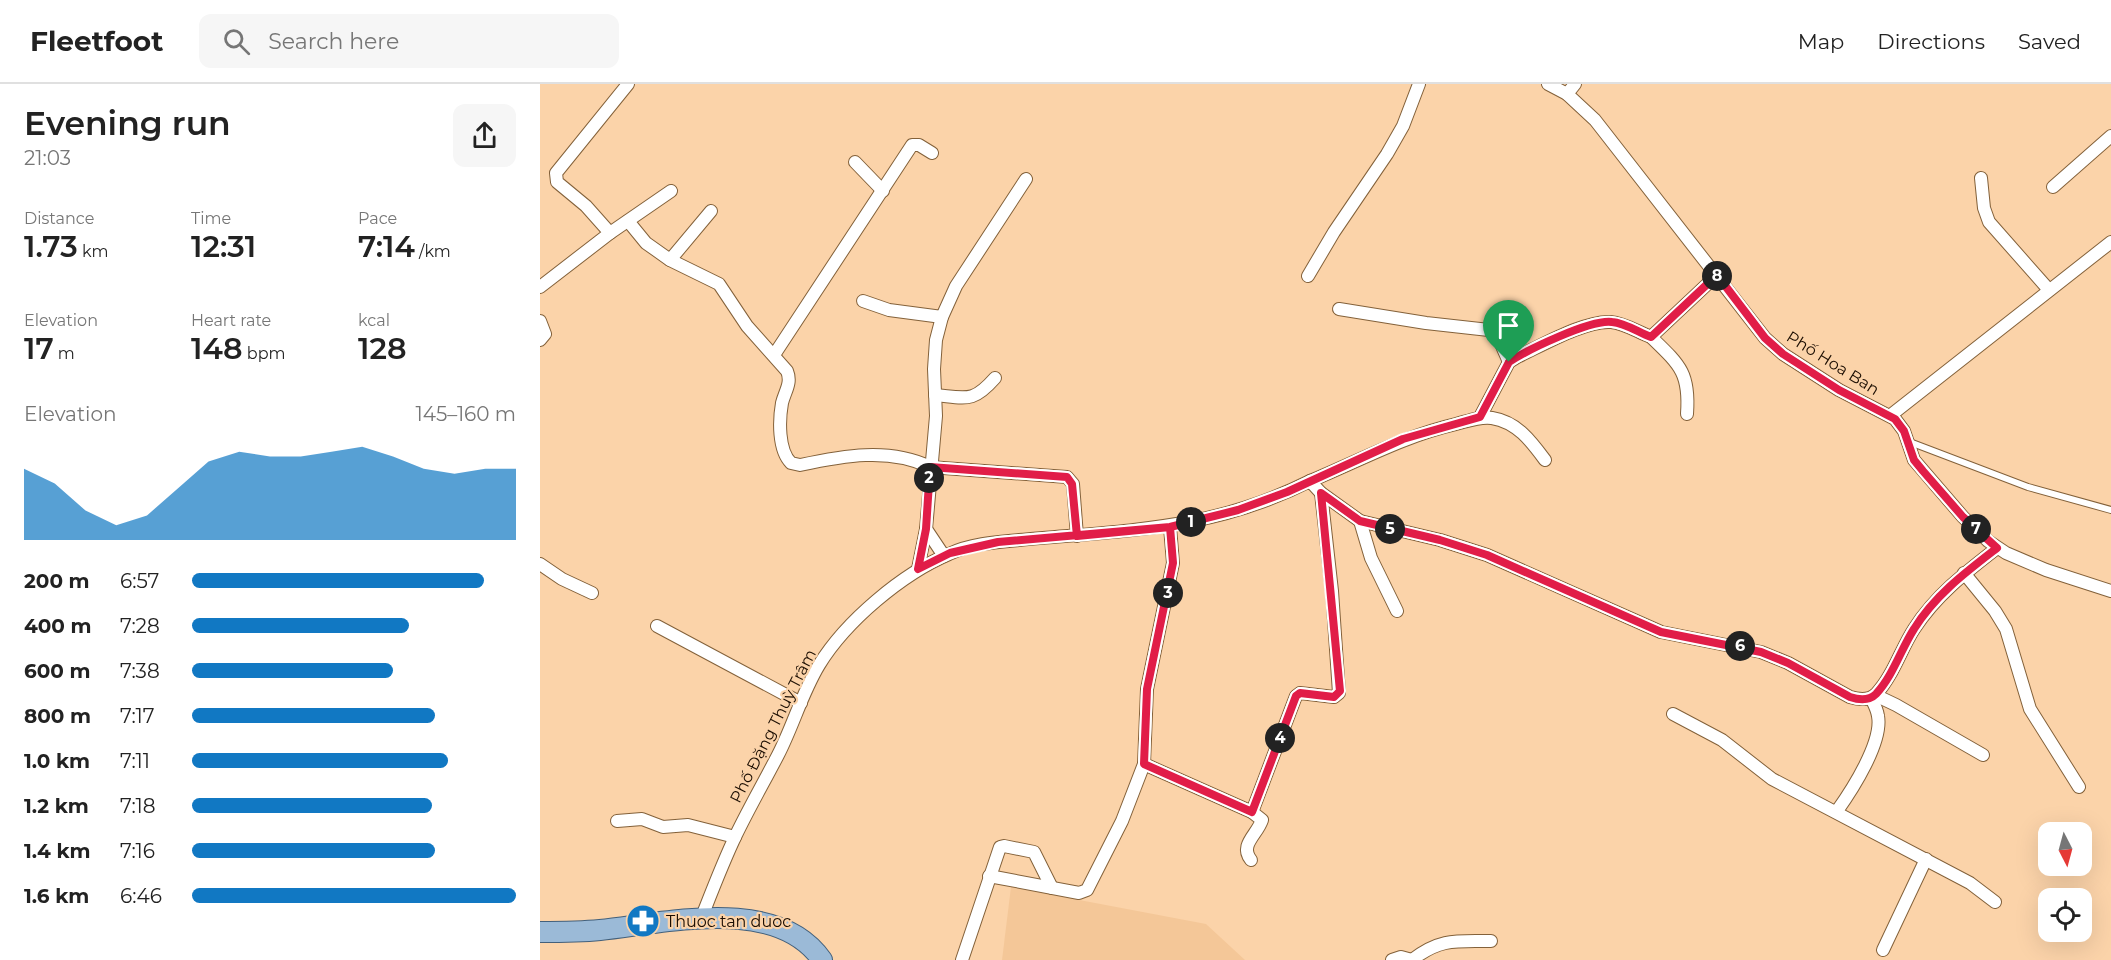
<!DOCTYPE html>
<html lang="en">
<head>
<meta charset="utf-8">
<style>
  body { margin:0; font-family:Montserrat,sans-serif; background:#f6f6f6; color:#222; height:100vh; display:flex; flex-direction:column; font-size:22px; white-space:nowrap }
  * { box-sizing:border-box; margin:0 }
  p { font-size:20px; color:#767676 }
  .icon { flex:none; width:33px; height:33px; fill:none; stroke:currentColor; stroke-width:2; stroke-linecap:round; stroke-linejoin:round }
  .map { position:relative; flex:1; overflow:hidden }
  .sheet { display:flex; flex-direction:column; background:#fff; width:540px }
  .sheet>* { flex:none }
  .needle { width:39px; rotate:174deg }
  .buttons { position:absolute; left:1498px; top:738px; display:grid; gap:12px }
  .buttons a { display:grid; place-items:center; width:54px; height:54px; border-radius:12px; background:#fff; box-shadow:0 6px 24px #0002; font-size:30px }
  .pin { position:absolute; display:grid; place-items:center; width:51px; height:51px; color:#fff; margin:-62px -26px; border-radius:50% 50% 50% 0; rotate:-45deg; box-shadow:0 0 6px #0007 }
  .pin .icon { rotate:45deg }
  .km { position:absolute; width:30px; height:30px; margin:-15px; border-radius:50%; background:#222; color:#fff; font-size:16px; line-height:30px; text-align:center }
  .round { display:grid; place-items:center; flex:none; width:63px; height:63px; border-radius:12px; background:#f6f6f6 }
  .head { display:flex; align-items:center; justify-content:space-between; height:102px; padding:0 24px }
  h1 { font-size:33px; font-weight:600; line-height:45px }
  .metrics { display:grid; grid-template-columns:repeat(3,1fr); gap:9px; height:102px; padding:6px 24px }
  .metrics div { display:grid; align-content:center }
  .metrics b { font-size:30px; font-weight:600 }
  .metrics small { font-size:16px; font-weight:400 }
  .metrics p { font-size:16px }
  .chart { height:168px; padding:12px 24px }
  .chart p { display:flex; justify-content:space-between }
  .chart svg { width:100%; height:108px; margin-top:6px; fill:#1178c3; opacity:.7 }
  ul { padding:0 24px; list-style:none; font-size:20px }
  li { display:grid; grid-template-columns:96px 72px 1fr; align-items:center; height:45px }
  li i { height:15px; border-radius:8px; background:#1178c3 }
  header { display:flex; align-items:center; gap:36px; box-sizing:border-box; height:84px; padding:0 30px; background:#fff; border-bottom:2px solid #e0e0e0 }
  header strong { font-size:28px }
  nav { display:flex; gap:33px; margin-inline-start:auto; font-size:21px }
  .search { width:420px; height:54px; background:#f6f6f6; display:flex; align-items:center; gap:15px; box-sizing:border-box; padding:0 21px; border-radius:12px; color:#767676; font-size:22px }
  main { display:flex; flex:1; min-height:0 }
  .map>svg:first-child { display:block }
  .built { fill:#f4c798 }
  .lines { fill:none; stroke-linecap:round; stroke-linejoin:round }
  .lane-casing { stroke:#83613a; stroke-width:8 }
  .street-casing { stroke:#83613a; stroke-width:14 }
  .primary-casing { stroke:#43607b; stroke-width:22 }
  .lane { stroke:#fff; stroke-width:6 }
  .street { stroke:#fff; stroke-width:12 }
  .primary { stroke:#9bbad7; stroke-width:20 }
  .route-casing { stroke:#fff; stroke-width:12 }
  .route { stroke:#e11d48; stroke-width:8 }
  .labels { text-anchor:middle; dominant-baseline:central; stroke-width:4.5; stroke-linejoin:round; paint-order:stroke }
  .street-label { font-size:16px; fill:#1b0d01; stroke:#fbd3a9 }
  .poi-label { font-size:16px; fill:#1b0d01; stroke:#fbd3a9; text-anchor:start }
</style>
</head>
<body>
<header>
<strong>Fleetfoot</strong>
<div class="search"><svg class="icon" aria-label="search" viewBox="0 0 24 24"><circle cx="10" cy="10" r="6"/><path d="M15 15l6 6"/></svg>Search here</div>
<nav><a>Map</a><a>Directions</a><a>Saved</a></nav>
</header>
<main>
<section class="sheet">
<div class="head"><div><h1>Evening run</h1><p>21:03</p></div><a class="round"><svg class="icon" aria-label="share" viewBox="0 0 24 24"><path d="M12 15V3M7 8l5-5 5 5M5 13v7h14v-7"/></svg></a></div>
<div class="metrics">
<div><p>Distance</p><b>1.73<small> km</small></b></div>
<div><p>Time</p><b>12:31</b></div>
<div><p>Pace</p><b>7:14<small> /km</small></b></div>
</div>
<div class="metrics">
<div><p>Elevation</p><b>17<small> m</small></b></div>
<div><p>Heart rate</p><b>148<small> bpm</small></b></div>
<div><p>kcal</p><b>128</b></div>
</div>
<div class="chart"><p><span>Elevation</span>145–160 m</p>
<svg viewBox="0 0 160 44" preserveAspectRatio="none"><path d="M0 44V15L10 21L20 32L30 38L40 34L50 23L60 12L70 8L80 10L90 10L100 8L110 6L120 10L130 15L140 17L150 15L160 15V44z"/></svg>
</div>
<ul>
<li><b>200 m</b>6:57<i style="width:90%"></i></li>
<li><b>400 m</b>7:28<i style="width:67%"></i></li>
<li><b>600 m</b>7:38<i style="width:62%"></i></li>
<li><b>800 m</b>7:17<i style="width:75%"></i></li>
<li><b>1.0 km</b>7:11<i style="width:79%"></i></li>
<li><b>1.2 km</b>7:18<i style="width:74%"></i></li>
<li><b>1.4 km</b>7:16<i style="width:75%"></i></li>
<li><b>1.6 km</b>6:46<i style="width:100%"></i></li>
</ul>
</section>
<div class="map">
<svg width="1571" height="876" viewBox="0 0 1571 876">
  <rect width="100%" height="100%" fill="#fbd3a9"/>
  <path class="built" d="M 471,803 L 666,840 L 705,876 L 462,876 Z"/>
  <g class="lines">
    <g class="lane-casing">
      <path id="lane" d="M 1367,357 L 1488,403 L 1571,426"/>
    </g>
    <g class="street-casing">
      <g id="street">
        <path d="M 1008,0 L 1027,10 L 1055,36 L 1225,254 L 1243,270 L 1299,306 L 1355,335 L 1364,347 L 1374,376 L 1423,433 L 1448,457 L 1466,469 L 1506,486 L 1571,507"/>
        <path d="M 1027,10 L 1035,0"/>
        <path d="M 315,78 L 343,107"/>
        <path d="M 1441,94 L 1444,124 L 1449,138 L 1509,206"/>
        <path d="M 1513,103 L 1571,52"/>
        <path d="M 88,137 L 106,159 L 130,176 L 179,200 L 207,242 L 247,287 C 252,299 245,307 242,319 C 239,336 238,366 251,379 L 260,381 C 302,372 349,363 390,383 L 527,393 L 533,400 L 537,452"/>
        <path d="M 70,149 L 131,107"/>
        <path d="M 130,176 L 171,127"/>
        <path d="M 768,192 L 794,148 L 847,70 L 863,42 L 879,0"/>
        <path d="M 0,203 L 70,149 L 46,122 L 17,98 L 16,89 L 88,0"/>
        <path d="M 323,217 L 349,226 L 402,233"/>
        <path d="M 799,225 L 886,239 L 949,246 L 958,253 L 969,278"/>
        <path d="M 0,237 L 5,250 L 0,256"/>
        <path d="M 1111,253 C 1140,281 1150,289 1147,330"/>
        <path d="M 234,271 L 372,61 L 379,61 L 392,69"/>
        <path d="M 395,311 C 427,314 433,319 455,294"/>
        <path d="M 1351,331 L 1571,158"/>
        <path d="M 940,333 L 969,278 L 977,273 C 1001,262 1045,236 1071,238 C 1084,239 1098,248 1111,253 L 1177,191"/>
        <path d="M 770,397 C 819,377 864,352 916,340 C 928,337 940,332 952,334 C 977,338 991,357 1005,376"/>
        <path d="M 820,437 L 831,474 L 857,527"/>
        <path d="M 386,445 L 404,472"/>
        <path d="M 0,480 L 22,495 L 52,509"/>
        <path d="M 378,485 L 386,445 L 396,332 L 394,285 L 396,256 L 402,233 L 416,202 L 486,95"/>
        <path d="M 1424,489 L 1455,527 L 1466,545 L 1490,625 L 1539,703"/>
        <path d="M 117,542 L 261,619"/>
        <path d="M 1335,611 L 1356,621 L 1443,671"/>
        <path d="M 1133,630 L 1182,656 L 1232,695 L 1430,799 L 1455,818"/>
        <path d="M 604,680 L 712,728 L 756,612 L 760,609 L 794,613 L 799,609 L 792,507 L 781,409"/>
        <path d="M 1297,727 C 1312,706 1343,658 1338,632 C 1337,625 1334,620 1331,614"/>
        <path d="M 77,737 L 102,735 L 123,743 L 148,741 L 195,753"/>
        <path d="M 711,776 C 699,761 717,751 722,736 L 712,728"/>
        <path d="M 449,792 L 539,809 L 547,806 L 582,737 L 604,680 L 607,605 L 633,479 L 630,443"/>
        <path d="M 161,835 C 172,807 183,778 196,751 C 209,724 224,698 238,671 C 253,642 262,609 279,581 C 306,537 362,490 409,470 C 430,460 456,458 479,456 C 586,446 671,447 770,397 L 781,409 L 820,437 L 900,456 L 947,471 L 1121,548 L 1221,568 L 1248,579 L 1310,613 C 1320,616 1329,617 1336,610 C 1353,592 1361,565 1374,545 C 1396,511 1426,488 1457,464"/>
        <path d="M 1343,866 L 1386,775"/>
        <path d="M 422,876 L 460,763 L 464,762 L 494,768 L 512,804"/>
        <path d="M 852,876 L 861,873 L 872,876"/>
        <path d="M 872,876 C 900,854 917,857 951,857"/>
      </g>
    </g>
    <g class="primary-casing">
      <path id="primary" d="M 0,848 C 20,848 40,848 60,846 C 126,839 237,811 282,876"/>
    </g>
    <use href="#lane" class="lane"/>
    <use href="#street" class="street"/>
    <use href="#primary" class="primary"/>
  </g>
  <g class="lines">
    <g class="route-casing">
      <path id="route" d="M 969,278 L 940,333 L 863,355 L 747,408 L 698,426 L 630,443 L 458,458 L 410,469 L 378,485 L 386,445 L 390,383 L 527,393 L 532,400 L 537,452 L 630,443 L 633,479 L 607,605 L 604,680 L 712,728 L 756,612 L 760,609 L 794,613 L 800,607 L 781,409 L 820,437 L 900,456 L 947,471 L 1121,548 L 1221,568 L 1248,579 L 1310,613 C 1319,616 1329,617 1336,610 C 1353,592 1361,565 1374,545 C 1395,511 1426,488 1457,464 L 1423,433 L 1383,387 L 1374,376 L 1364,347 L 1355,335 L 1299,306 L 1243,270 L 1225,254 L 1177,191 L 1111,253 C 1098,248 1085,239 1072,238 C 1051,235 987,266 969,278"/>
    </g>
    <use href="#route" class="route"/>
  </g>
  <defs>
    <g id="pharmacy-disc" transform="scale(1.725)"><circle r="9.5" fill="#1178c3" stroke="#fbd3a9"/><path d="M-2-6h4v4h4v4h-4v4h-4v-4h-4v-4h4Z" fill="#fff"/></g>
  </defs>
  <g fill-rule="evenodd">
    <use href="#pharmacy-disc" x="103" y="837"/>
  </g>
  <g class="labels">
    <g class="street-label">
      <text transform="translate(1293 279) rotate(32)">Phố Hoa Ban</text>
      <text transform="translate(233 642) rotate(-63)">Phố Đặng Thuỳ Trâm</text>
    </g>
    <g class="poi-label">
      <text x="126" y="837">Thuoc tan duoc</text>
    </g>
  </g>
</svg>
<div class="buttons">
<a><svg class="needle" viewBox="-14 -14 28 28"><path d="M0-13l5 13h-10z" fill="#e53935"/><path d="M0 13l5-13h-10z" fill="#767676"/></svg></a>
<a><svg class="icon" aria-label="locate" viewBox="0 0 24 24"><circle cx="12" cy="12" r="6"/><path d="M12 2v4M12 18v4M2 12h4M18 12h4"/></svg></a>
</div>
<div class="pin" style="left:969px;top:278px;background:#1e9e55"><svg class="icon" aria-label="arrive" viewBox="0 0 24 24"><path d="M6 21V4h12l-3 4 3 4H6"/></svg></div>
<b class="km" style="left:651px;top:438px">1</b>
<b class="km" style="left:389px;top:394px">2</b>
<b class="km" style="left:628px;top:509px">3</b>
<b class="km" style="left:740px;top:654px">4</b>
<b class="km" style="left:850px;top:445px">5</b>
<b class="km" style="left:1200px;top:562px">6</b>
<b class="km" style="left:1436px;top:445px">7</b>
<b class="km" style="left:1177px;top:192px">8</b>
</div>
</main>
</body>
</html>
